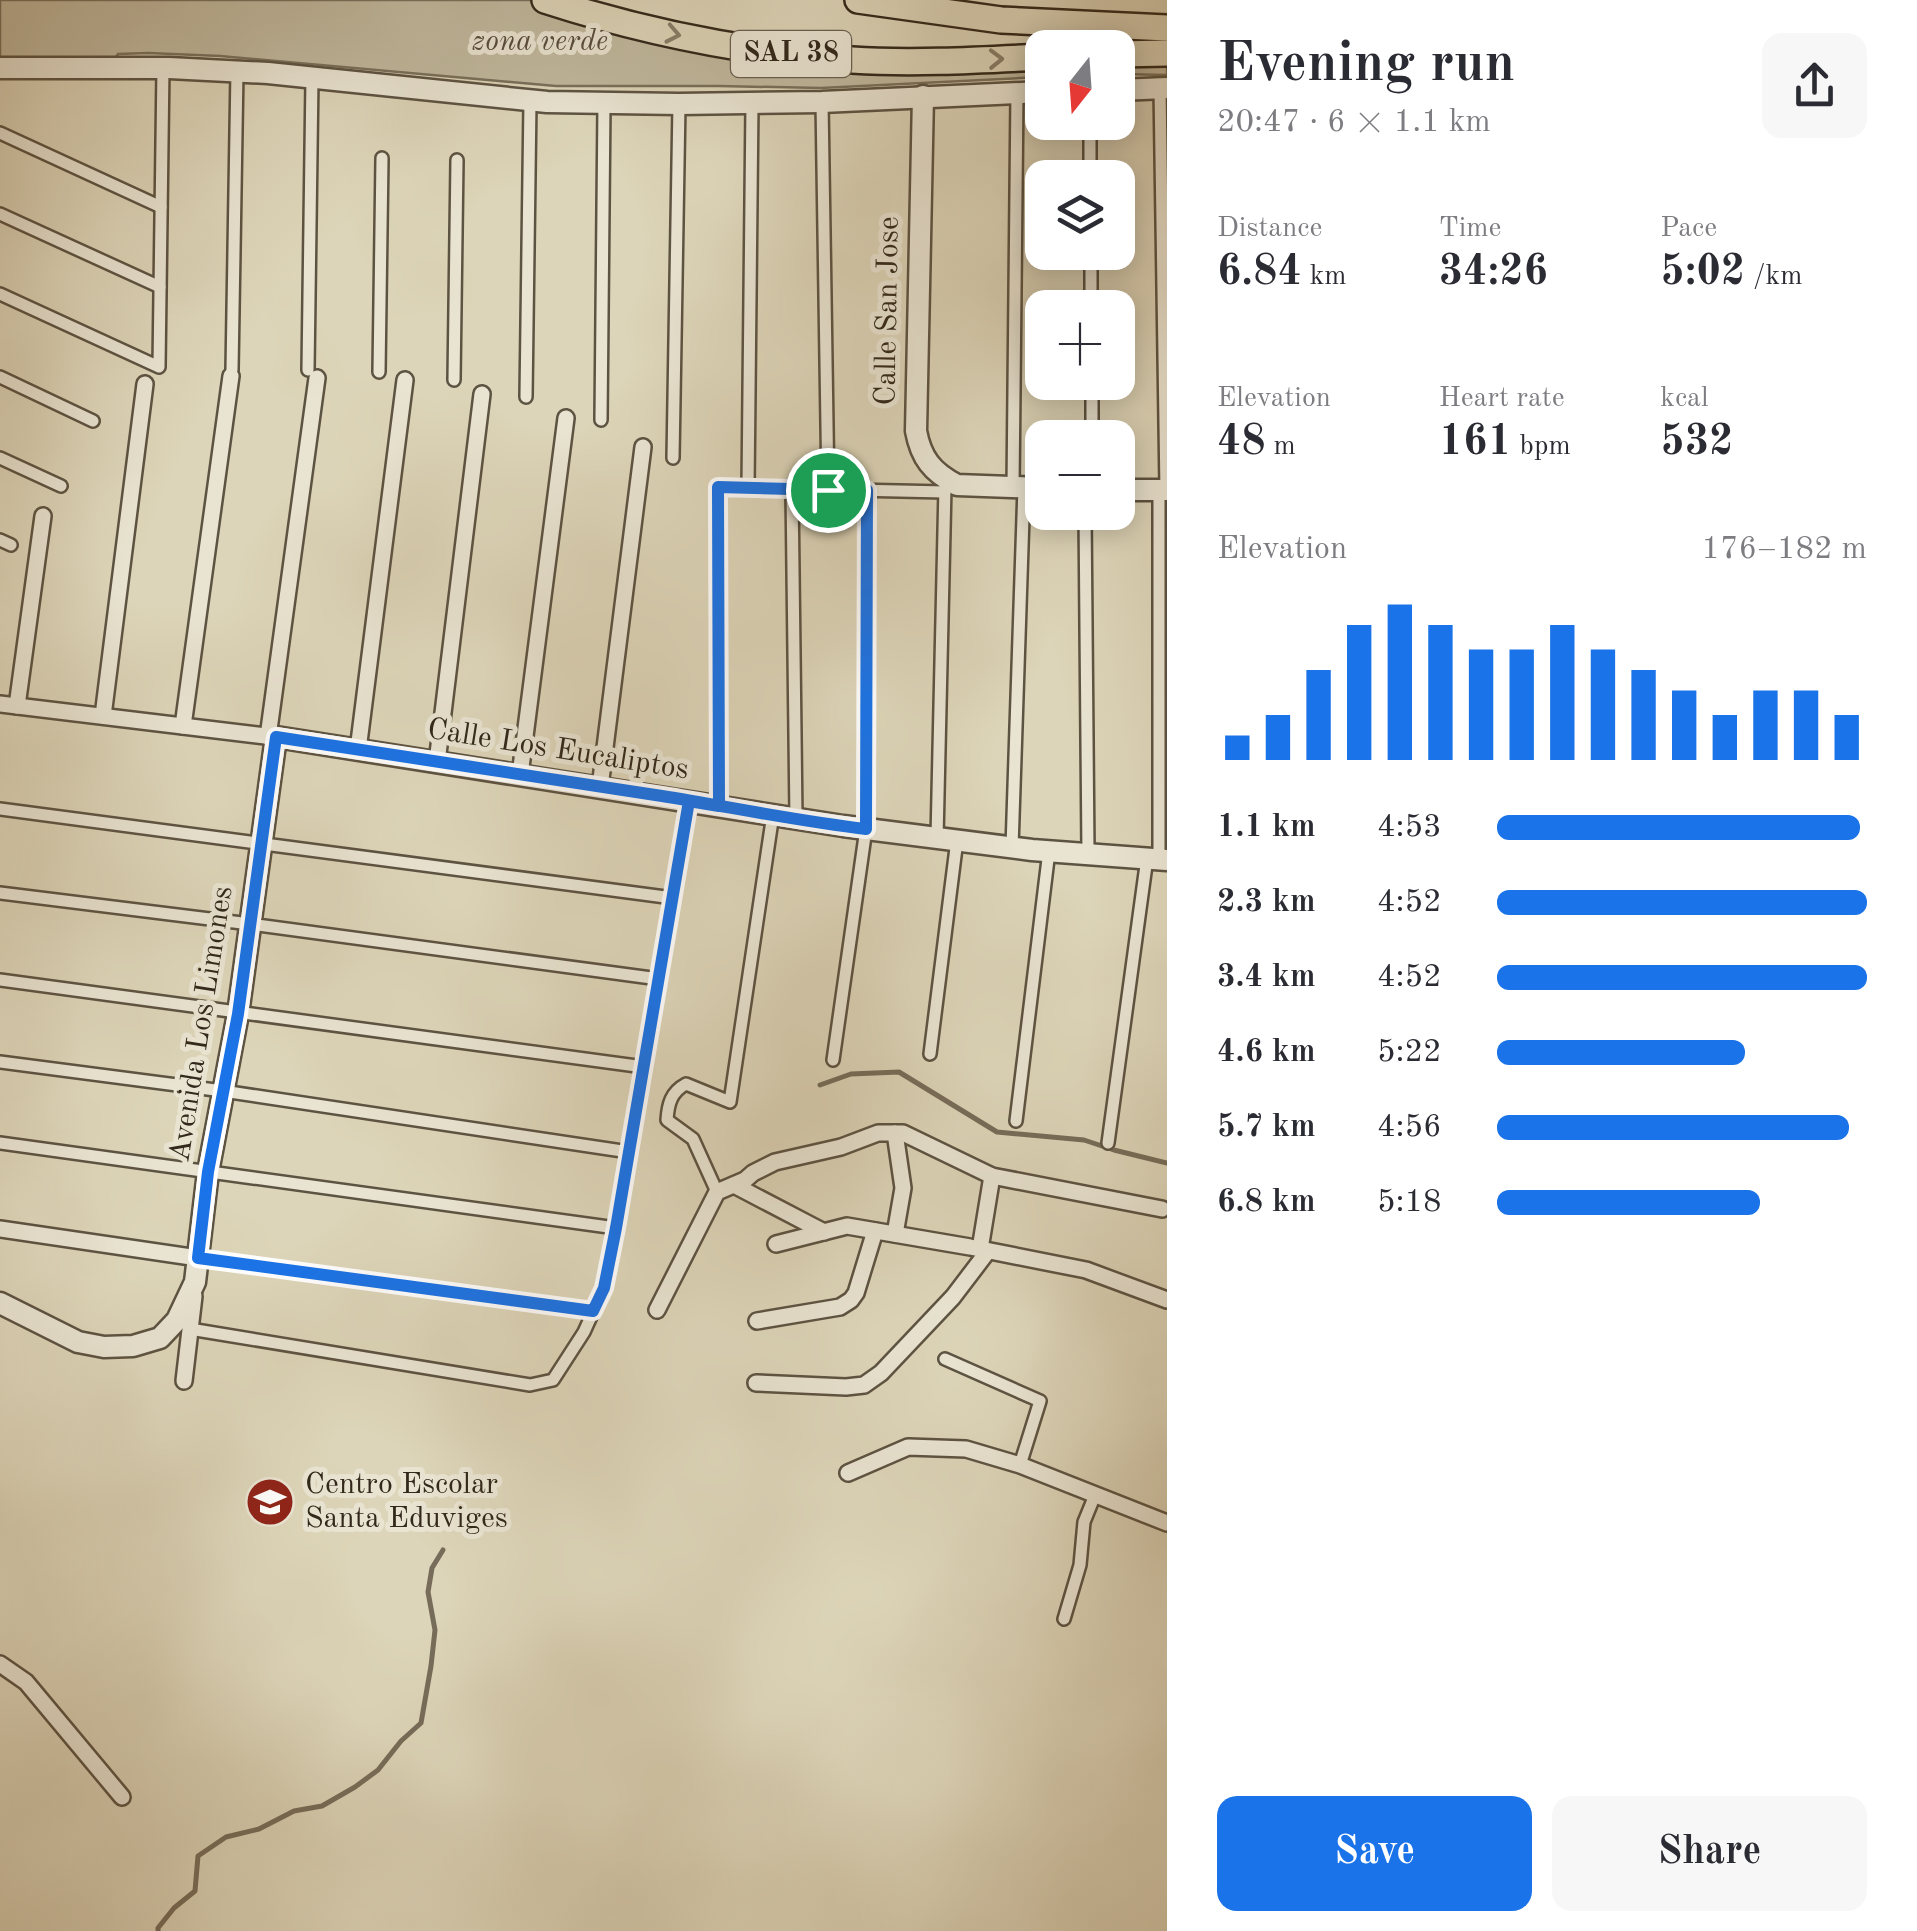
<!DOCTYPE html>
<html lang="en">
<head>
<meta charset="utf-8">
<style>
  body { margin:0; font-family:"Old Standard TT",serif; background:#f7f7f7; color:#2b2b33; height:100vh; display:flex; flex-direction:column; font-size:38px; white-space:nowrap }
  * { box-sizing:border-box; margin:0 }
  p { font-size:32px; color:#7c7c81 }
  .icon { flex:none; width:55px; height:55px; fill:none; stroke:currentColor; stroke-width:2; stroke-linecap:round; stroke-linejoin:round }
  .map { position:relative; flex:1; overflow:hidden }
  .drawer { display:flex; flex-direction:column; background:#fff; width:750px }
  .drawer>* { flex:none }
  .needle { width:65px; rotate:197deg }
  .buttons { position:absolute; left:1025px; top:30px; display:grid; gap:20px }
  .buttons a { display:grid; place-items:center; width:110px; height:110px; border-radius:20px; background:#fff; box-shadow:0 5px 25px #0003; font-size:50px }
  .pin { position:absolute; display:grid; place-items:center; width:85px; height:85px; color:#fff; margin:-42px; border:5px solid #fff; border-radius:50%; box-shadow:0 2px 10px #0007 }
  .round { display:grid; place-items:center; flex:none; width:105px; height:105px; border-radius:20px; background:#f7f7f7 }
  .overview { display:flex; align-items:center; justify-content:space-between; height:170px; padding:0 50px }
  h1 { font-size:55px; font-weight:800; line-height:75px }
  .figures { display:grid; grid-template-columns:repeat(3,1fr); gap:15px; height:170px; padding:10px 50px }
  .figures div { display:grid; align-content:center }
  .figures b { font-size:42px; font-weight:800 }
  .figures small { font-size:28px; font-weight:400 }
  .figures p { font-size:28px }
  .chart { height:280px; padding:20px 50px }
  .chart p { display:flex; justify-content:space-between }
  .chart svg { width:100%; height:180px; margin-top:10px; stroke:#1a73e8; stroke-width:6 }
  .button { display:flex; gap:20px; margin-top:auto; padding:20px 50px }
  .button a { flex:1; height:115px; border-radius:20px; background:#1a73e8; color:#fff; font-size:40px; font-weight:800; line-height:115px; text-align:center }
  .button a+a { background:#f7f7f7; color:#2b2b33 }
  ul { padding:0 50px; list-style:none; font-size:32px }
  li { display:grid; grid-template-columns:160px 120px 1fr; align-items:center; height:75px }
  li i { height:25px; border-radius:12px; background:#1a73e8 }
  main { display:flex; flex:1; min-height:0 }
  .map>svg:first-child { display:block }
  .green { fill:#c0b89e; stroke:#79705c; stroke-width:2.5 }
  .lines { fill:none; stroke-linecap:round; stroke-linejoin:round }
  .stream { stroke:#766c59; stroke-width:5 }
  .pedestrian-casing { stroke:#5d5342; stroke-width:16 }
  .minor-casing { stroke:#5d5342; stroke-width:20 }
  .tertiary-casing { stroke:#5d5342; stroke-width:25 }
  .trunk-casing { stroke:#32281b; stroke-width:30 }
  .pedestrian { stroke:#e9e4d2; stroke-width:11 }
  .minor { stroke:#e9e4d2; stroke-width:15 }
  .tertiary { stroke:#e9e4d2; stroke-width:20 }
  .trunk { stroke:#ddd5b9; stroke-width:25 }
  .oneway { stroke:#887e6a }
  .route-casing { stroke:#fff; stroke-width:20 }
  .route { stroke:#1a73e8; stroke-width:12 }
  .labels { text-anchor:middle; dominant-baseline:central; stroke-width:10; stroke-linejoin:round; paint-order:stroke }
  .shield { fill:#e9e4d2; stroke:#696052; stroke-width:2.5 }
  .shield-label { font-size:28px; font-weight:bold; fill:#32281b }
  .park-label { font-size:30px; font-style:italic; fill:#564c3c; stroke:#e9e4d2 }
  .street-label { font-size:30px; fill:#32281b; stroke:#e9e4d2 }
  .poi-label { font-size:30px; fill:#32281b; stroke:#e9e4d2; text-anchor:start }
</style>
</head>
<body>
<main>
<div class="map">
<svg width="1167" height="1931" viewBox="0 0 1167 1931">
  <rect width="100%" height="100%" fill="#ddd5b9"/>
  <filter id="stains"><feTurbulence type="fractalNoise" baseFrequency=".002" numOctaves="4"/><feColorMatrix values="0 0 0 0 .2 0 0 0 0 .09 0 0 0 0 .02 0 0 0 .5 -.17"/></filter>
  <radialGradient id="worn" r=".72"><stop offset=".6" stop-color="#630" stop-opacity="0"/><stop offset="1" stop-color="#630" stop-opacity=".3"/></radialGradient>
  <g class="green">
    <path d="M 0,0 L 545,0 L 724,44 L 1042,56 L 1042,77 L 821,88 L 719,86 L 556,86 L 220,56 L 148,53 L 118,54 L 115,59 L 0,59 Z"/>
    <path d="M 1167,53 L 1167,75 L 1118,74 L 1118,54 Z"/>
  </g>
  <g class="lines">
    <g class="stream">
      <path d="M 820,1085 L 851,1074 L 899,1072 L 997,1132 L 1084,1140 L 1114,1150 L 1167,1163"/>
      <path d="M 158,1931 L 158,1928 L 174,1908 L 195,1891 L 198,1856 L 226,1837 L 259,1829 L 294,1811 L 322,1806 L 355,1787 L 378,1770 L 401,1741 L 421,1723 L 431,1666 L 435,1630 L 428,1592 L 432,1568 L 443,1550"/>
    </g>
    <g class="pedestrian-casing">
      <g id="pedestrian">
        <path d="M 1160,88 L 1166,490"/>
        <path d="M 822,102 L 828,490"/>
        <path d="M 1090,122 L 1090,178"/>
        <path d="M 0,133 L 161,207"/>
        <path d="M 0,214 L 160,287"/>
        <path d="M 1091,252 L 1091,308"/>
        <path d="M 0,294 L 159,367 L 163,67"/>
        <path d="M 232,370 L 237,71"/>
        <path d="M 308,370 L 312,78"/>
        <path d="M 379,372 L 382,158"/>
        <path d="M 0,377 L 93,421"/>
        <path d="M 454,380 L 457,160"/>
        <path d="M 1092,382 L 1092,438"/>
        <path d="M 526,397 L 530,101"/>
        <path d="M 601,420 L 604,103"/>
        <path d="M 0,458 L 61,486"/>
        <path d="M 673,458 L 679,104"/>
        <path d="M 748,488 L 752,103"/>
        <path d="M 1013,488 L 1017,93"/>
        <path d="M 792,489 L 796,818"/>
        <path d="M 1159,490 L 1159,859"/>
        <path d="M 1085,512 L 1088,853"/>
        <path d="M 0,540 L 11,545"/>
        <path d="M 719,805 L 718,487 L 945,492"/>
        <path d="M 0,809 L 673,898"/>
        <path d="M 937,838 L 945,487"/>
        <path d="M 1012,847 L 1024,487"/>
        <path d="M 0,893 L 250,924 L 659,979"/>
        <path d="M 0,980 L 644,1067"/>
        <path d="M 930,1054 L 957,840"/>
        <path d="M 833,1060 L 866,829 L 867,490"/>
        <path d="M 0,1062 L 223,1091 L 629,1152"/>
        <path d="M 1016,1121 L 1049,851"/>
        <path d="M 0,1143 L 616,1228"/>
        <path d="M 1108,1143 L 1147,858"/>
        <path d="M 717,1192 L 693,1139 L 667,1120 C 668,1104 671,1092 686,1084 L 730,1102 L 773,814"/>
        <path d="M 198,1258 L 593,1311"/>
        <path d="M 190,1329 L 530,1385 L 553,1380 L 584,1332 L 604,1288 L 616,1228 L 689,801"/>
        <path d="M 945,1359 L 1040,1401 L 1020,1465"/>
        <path d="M 1064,1619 L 1080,1565 L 1084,1522 L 1095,1495"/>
      </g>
    </g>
    <g class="minor-casing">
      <g id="minor">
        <path d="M 0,704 L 274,737"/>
        <path d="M 17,706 L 43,516"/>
        <path d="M 103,716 L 145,384"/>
        <path d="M 183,726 L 231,376"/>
        <path d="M 268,737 L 317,378"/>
        <path d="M 358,750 L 405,380"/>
        <path d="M 437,762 L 482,394"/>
        <path d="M 520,775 L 566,418"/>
        <path d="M 600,787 L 643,447"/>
        <path d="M 734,1185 L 824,1232"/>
        <path d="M 0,1229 L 198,1258"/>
        <path d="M 895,1234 L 903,1188 L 895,1133"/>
        <path d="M 776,1244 L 847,1226 L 970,1247 L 1086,1270 L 1167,1300"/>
        <path d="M 980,1249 L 992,1176"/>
        <path d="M 657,1310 L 717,1192 L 745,1180 L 753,1173 L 775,1162 L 841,1147 L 878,1133 L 903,1133 L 992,1176 L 1162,1209"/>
        <path d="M 757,1321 L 840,1307 L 851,1300 L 856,1293 L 875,1231"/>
        <path d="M 184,1381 L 194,1296"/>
        <path d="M 756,1383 L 846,1387 L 864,1385 L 881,1373 L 953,1297 L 988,1251"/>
        <path d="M 848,1473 L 908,1447 L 966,1449 L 1020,1465 L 1167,1523"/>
        <path d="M 0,1664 L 26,1682 L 122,1797"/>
      </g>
    </g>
    <g class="tertiary-casing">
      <g id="tertiary">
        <path d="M 0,68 L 169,68 L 268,73 L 547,102 L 679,104 L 822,102 L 1042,92"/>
        <path d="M 1118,90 L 1167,88"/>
        <path d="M 923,96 L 916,431 C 921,458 932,472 957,485 L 1042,488"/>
        <path d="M 1118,490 L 1167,490"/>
        <path d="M 0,1303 L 78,1342 L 104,1347 L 133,1346 L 160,1338 L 177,1320 L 195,1282 L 208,1172 L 238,1014 L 276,737 L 843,826 L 1032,850 L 1167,860"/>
      </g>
    </g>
    <g class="trunk-casing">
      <g id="trunk">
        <path d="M 545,0 C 644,32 748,53 852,60 C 913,64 981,60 1042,57"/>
        <path d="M 858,0 L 1001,20 L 1167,28"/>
        <path d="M 1118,54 L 1167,53"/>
      </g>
    </g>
    <use href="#pedestrian" class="pedestrian"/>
    <use href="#minor" class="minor"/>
    <use href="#tertiary" class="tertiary"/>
    <use href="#trunk" class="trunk"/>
  </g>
  <defs><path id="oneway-chevron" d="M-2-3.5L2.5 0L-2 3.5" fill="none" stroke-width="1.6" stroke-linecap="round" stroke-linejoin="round" transform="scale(2.5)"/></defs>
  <g class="oneway">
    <use href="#oneway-chevron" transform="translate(673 34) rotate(11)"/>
    <use href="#oneway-chevron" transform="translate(996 59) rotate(-1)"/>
  </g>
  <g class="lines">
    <g class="route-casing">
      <path id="route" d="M 828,490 L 718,487 L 719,806 L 689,801 L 616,1228 L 604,1288 L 593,1311 L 198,1258 L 208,1172 L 238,1014 L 276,737 C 405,757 533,776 662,796 C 730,807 798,821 866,829 L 867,490 L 828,490"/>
    </g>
    <use href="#route" class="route"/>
  </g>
  <defs>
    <g id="school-disc" transform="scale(2.5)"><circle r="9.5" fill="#8f2418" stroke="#e9e4d2"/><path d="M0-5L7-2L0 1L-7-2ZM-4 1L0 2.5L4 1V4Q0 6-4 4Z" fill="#fff"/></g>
  </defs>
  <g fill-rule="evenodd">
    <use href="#school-disc" x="270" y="1502"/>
  </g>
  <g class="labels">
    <rect class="shield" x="731" y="31" width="120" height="46" rx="8"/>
    <g class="shield-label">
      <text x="791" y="54">SAL 38</text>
    </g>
    <g class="park-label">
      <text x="540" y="42">zona verde</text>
    </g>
    <g class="street-label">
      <text transform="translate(888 311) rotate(-89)">Calle San Jose</text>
      <text transform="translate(558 750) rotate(9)">Calle Los Eucaliptos</text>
      <text transform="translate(202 1024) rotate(-81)">Avenida Los Limones</text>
    </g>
    <g class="poi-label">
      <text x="305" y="1485">Centro Escolar<tspan x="305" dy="34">Santa Eduviges</tspan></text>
    </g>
  </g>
  <rect width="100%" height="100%" filter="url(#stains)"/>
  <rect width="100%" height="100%" fill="url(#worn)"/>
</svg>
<div class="buttons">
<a><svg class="needle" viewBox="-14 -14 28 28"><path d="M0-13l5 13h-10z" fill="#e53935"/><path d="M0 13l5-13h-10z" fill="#7c7c81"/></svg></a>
<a><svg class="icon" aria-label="layers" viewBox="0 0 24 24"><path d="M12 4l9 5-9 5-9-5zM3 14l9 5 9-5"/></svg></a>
<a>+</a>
<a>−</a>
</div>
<div class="pin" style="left:828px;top:490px;background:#1e9e55"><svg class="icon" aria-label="arrive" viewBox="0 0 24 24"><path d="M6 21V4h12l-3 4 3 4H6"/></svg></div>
</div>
<section class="drawer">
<div class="overview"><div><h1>Evening run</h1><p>20:47 · 6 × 1.1 km</p></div><a class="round"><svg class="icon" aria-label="share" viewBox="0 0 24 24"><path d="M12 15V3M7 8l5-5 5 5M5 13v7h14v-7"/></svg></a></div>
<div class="figures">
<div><p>Distance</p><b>6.84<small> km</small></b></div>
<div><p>Time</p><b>34:26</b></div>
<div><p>Pace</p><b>5:02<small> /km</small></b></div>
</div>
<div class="figures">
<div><p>Elevation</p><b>48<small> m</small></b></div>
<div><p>Heart rate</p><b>161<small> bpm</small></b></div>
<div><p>kcal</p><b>532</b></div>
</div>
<div class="chart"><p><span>Elevation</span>176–182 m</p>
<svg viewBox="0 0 160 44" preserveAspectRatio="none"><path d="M5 44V38M15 44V33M25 44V22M35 44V11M45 44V6M55 44V11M65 44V17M75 44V17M85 44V11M95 44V17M105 44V22M115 44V27M125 44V33M135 44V27M145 44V27M155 44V33"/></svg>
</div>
<ul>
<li><b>1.1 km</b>4:53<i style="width:98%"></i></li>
<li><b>2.3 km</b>4:52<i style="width:100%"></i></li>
<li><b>3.4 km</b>4:52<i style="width:100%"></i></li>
<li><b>4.6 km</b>5:22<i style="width:67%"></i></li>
<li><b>5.7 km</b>4:56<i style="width:95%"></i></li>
<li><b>6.8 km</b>5:18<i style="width:71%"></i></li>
</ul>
<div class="button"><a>Save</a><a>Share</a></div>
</section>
</main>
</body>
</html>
